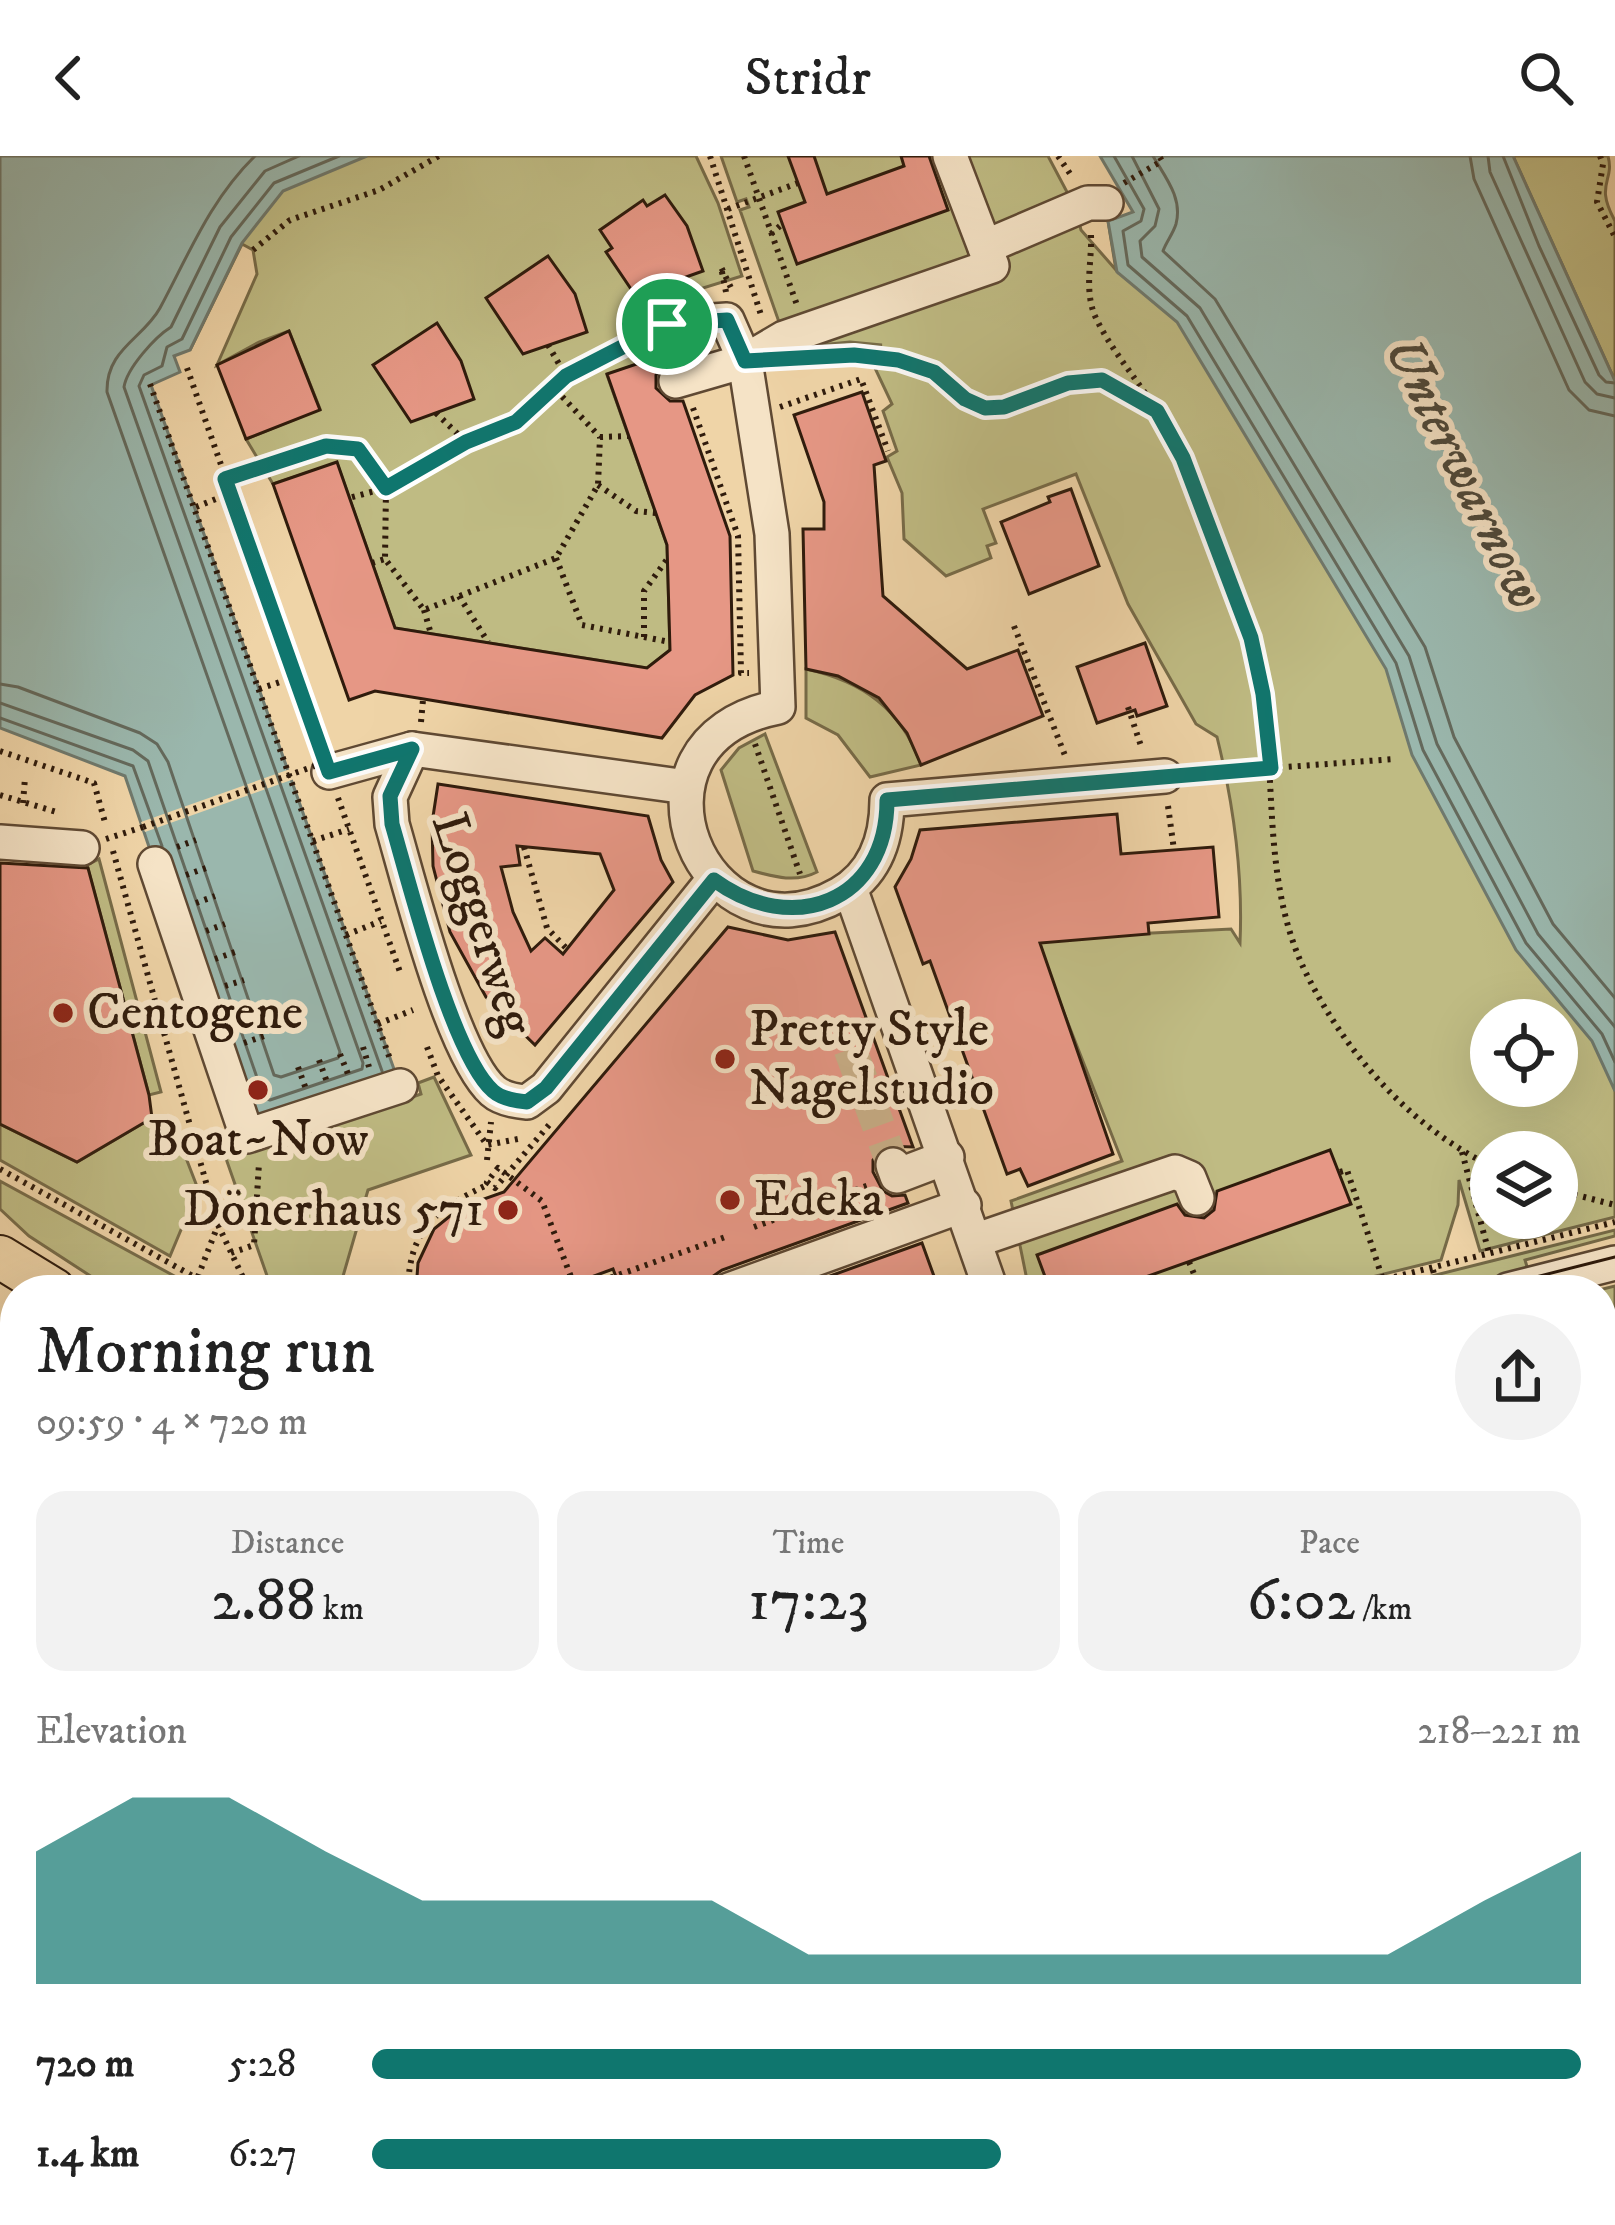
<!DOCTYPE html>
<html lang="en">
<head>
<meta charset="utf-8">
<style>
  body { margin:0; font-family:"IM FELL DW Pica",serif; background:#f2f2f2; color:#222; height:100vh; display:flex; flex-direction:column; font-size:45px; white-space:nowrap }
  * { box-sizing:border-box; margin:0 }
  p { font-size:39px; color:#767676 }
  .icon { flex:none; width:66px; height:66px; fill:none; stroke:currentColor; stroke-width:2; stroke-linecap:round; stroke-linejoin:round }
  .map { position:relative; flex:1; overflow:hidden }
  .drawer { position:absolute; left:0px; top:1119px; width:1617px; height:951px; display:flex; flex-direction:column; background:#fff; border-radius:48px 48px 0 0; box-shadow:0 12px 48px #0002 }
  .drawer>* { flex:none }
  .fabs { position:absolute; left:1470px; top:843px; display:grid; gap:24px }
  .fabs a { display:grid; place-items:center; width:108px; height:108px; border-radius:50%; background:#fff; box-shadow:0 12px 48px #0002; font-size:60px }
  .pin { position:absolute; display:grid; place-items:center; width:102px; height:102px; color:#fff; margin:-51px; border:6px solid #fff; border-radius:50%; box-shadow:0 3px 12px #0007 }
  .round { display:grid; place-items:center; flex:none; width:126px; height:126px; border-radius:63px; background:#f2f2f2 }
  .summary { display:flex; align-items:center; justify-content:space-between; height:204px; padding:0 36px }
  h1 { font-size:66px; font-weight:600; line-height:90px }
  .stats { display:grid; grid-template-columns:repeat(3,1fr); gap:18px; height:204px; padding:12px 36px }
  .stats div { display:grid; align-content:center; border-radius:30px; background:#f2f2f2; text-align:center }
  .stats b { font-size:60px; font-weight:600 }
  .stats small { font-size:33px; font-weight:400 }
  .stats p { font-size:33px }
  .chart { height:336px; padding:24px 36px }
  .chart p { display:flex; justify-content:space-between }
  .chart svg { width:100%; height:216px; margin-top:12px; fill:#0f766e; opacity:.7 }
  ul { padding:0 36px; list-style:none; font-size:39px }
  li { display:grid; grid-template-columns:192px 144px 1fr; align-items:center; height:90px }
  li i { height:30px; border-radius:15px; background:#0f766e }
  header { display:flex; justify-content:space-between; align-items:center; height:156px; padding:0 36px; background:#fff; font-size:54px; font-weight:600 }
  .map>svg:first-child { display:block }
  .green { fill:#bfbb83; stroke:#776b48; stroke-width:3; fill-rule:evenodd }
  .water { fill:#9ab7ad; stroke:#6f796d; stroke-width:3 }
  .pier { fill:#efd4a7 }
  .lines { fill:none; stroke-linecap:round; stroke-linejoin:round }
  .shore { stroke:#64695c; stroke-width:3 }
  .building { fill:#e69785; stroke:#2f1b0c; stroke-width:3; fill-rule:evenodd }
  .minor-tunnel { stroke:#c9af88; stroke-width:33; stroke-dasharray:33 16; stroke-linecap:butt }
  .minor-casing { stroke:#5f4933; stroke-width:38 }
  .major-casing { stroke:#2f1b0c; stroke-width:46 }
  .path { stroke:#2f1b0c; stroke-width:6; stroke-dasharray:3 6; stroke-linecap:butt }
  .minor { stroke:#f5e3c6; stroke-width:33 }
  .major { stroke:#efd4a7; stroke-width:42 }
  .tram { stroke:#2f1b0c; stroke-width:3 }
  .path-bridge { stroke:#2f1b0c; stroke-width:6; stroke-dasharray:3 6; stroke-linecap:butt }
  .route-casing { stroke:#fff; stroke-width:24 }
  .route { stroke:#0f766e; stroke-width:15 }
  .poi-dot { fill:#8f2418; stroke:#f5e3c6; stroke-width:4.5 }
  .labels { text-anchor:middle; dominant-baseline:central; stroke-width:12; stroke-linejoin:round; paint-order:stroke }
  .street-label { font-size:51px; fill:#2f1b0c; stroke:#f5e3c6 }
  .poi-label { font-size:51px; fill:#2f1b0c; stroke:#f5e3c6; text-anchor:start }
  .water-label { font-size:54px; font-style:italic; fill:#4f4a3c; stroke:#f5e3c6 }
</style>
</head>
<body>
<header><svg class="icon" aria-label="back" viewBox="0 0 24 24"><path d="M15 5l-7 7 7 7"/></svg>Stridr<svg class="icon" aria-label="search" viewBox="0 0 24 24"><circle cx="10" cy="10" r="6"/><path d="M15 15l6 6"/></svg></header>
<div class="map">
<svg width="1615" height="2069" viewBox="0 0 1615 2069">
  <rect width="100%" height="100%" fill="#efd4a7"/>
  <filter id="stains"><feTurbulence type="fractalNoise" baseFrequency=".00167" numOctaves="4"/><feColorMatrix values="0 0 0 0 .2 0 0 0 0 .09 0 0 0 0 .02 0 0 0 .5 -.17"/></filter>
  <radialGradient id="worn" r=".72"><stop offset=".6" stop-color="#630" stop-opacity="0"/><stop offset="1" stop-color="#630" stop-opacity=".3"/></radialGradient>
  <g class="green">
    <path d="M 344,0 L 696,0 L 718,47 L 742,120 L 667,143 L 666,198 L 607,219 L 667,389 L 670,494 L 647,512 L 395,472 L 337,307 L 273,328 L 246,283 L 320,253 L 289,175 L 259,186 L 217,209 L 257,118 L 253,94 L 242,88 L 190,194 L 203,151 L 265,41 Z"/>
    <path d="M 721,0 L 1048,0 L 1076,53 L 1081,74 L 1116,114 L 1108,65 L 1134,57 L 1615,862 L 1615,1061 L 1480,1095 L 1459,1024 L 1458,1049 L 1441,1104 L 1319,1134 L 1029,1134 L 1011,1045 L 1122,1005 L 1035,783 L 1231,773 L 1240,787 C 1243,720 1233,646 1217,581 L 1196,568 L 1128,448 L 1076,318 L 983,353 L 996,387 L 987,390 L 991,402 L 946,420 L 904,383 L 902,337 L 887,301 L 897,295 L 883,255 L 892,248 L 865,191 L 882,189 L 850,186 L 788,192 L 740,54 L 749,51 L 746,43 L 737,46 ZM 1491,864 L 1557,864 L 1557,930 L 1491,930 ZM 1491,996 L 1557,996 L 1557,1062 L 1491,1062 Z"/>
    <path d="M 1513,0 L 1608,0 C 1615,26 1594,27 1615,65 L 1615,225 Z"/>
    <path d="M 806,513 C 862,525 902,553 921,609 L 870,621 L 838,579 L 806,562 Z"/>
    <path d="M 765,578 L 817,716 C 796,727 775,721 753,715 L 721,614 L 739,592 Z"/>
    <path d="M 99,703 L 161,936 L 149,939 L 87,709 Z"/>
    <path d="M 434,921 L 471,999 L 368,1034 L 339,1134 L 272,1134 L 223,994 L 391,937 L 396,947 L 421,938 L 418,927 Z"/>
    <path d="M 152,962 L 174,971 L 198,1033 L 170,1100 L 0,1004 L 0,968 L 77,1006 Z"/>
    <path d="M 0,1025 L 200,1134 L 112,1134 L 29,1080 L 0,1053 Z"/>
    <path d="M 1615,1074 L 1615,1080 L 1525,1104 L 1528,1114 L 1455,1134 L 1376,1134 Z"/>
    <path d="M 1615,1130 L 1615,1998 L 1611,2002 L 1602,1994 L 1609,1985 L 1602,1979 L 1599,1134 Z"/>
    <path d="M 15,1468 L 15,1593 L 0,1593 L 0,1470 Z"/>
    <path d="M 0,1747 L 15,1747 L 15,1863 L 0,1854 Z"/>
    <path d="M 365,2055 L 679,2055 L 676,2069 L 361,2069 Z"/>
  </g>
  <g class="water">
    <path d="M 0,0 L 367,0 L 283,35 L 242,87 L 190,194 L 174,200 L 180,216 L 151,229 L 400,930 L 247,980 L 125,620 L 0,572 Z"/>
    <path d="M 1100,0 L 1513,0 L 1615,225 L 1615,935 L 1592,885 L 1516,794 L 1412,599 L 1386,513 L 1177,166 L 1117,116 L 1108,65 L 1133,56 Z"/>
    <path d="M 1602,1994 L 1611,2001 L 1615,1998 L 1615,2069 L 1342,2069 L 1330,2055 L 1602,2055 Z"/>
  </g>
  <path class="pier" d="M 293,612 L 297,622 L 145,676 L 141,666 Z"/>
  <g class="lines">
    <g class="shore">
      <path d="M 339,0 L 274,27 L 231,81 L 182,183 L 167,191 L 162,210 L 144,219 L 139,230 L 382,915"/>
      <path d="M 1114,0 L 1144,53 L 1141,65 L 1123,75 L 1128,109 L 1187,160 L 1396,507 L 1423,594 L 1526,787 L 1602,878 L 1615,906"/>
      <path d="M 1132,0 L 1159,53 L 1155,70 L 1140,85 L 1142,101 L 1200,152 L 1409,500 L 1437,588 L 1538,778 L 1615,871"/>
      <path d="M 1153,0 C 1165,21 1183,42 1176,68 C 1173,78 1166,86 1163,95 L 1215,143 L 1425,491 L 1454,581 L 1553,768 L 1615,842"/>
      <path d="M 1470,0 L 1474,23 L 1569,234 L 1589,254 L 1615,260"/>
      <path d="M 1488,0 L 1490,16 L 1585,226 L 1597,238 L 1615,242"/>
      <path d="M 1503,0 L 1539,90 L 1599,219 L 1606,226 L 1615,227"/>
      <path d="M 0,528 L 18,531 L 140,577 L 157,588 L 168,606 L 274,919 L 281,921 L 338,902 L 340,896 L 107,236 C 106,193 143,183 160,152 C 189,98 210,44 255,0"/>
      <path d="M 0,547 L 133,594 L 148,605 L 264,942 L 270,944 L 362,913 L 363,907 L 124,231 C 127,212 155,181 171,171 L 220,71 L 265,15 L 299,0"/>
      <path d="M 0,562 L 133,610 L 162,690"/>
    </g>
  </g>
  <g class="building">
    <path d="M 788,0 L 814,0 L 827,38 L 904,10 L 901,0 L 929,0 L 948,54 L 797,108 L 778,56 L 805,46 Z"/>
    <path d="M 665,39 L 687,70 L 703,115 L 658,131 L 655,125 L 631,133 L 606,96 L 612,92 L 600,74 L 643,44 L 647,50 Z"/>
    <path d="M 548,100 L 575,138 L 587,176 L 523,198 L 486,142 Z"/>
    <path d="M 437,167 L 461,205 L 474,243 L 411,266 L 373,209 Z"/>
    <path d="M 289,175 L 320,254 L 246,283 L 217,209 Z"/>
    <path d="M 666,198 L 669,205 L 656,219 L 656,232 L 670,245 L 683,245 L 730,380 L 733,519 L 695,539 L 662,582 L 375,535 L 349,544 L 273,328 L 337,306 L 395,472 L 647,512 L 670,494 L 667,389 L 607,218 Z"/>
    <path d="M 862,236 L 886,305 L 874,309 L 883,440 L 967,513 L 1018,494 L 1043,560 L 921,609 L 907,577 L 879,542 L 838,520 L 806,513 L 803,373 L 824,373 L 824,346 L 794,259 Z"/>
    <path d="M 1071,333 L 1099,410 L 1029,438 L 1001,366 L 1050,346 L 1048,341 Z"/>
    <path d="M 1145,487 L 1167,550 L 1137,560 L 1135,554 L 1097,567 L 1077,511 Z"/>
    <path d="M 438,628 L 648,660 L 661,704 L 673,726 L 535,889 L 486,841 L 450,776 L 433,710 L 432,667 ZM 517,690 L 600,698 L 614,734 L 563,798 L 545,782 L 531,795 L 513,756 L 501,711 L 520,709 Z"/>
    <path d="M 1117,658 L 1121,698 L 1213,691 L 1219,761 L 1148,767 L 1149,778 L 1040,787 L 1113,998 L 1028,1030 L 1020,1013 L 1007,1018 L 930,805 L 923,808 L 895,731 L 911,703 L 920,674 Z"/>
    <path d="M 0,707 L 88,712 L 149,939 L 152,962 L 77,1006 L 0,968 Z"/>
    <path d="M 728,771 L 788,784 L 835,776 L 913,991 L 885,990 L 873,1004 L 873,1016 L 883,1035 L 892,1040 L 905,1039 L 908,1047 L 722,1114 L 712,1121 L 708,1134 L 621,1134 L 613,1113 L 556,1134 L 416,1134 L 418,1107 L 434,1073 L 461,1051 L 504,1036 Z"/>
    <path d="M 1330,994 L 1351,1048 L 1109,1134 L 1050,1134 L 1037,1099 L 1177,1048 L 1185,1059 L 1204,1062 L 1214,1054 L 1217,1035 Z"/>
    <path d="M 922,1087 L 939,1134 L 791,1134 Z"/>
  </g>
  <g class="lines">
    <path class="minor-tunnel" d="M 850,893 L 893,1009"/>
    <g class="minor-casing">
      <g id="minor">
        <path d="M 985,91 L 1088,47 L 1106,47"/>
        <path d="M 667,168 L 727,164 L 745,205 L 772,378 L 778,551 C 606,585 704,816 840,738 C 875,718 887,683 887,644 L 1165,620"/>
        <path d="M 676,225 L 745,205 L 784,182 L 992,110 L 950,0"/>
        <path d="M 412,593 L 390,641 L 392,668 C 409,726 452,899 493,935 C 502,943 515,945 527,946 L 546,932 L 714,723"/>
        <path d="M 329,616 L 412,593 L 687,631"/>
        <path d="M 0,686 L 82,692"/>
        <path d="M 155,708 L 247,980 L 400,930"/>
        <path d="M 850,732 L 991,1134"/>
        <path d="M 893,1009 L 897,1020 L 947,1001"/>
        <path d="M 977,1084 L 1175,1016 L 1189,1022 L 1197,1042"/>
        <path d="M 729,1134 L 964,1049"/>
        <path d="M 1508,1134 L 1615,1107"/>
        <path d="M 0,1212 L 15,1217"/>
        <path d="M 0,1435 L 15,1434"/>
        <path d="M 0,1919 L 15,1865"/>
        <path d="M 789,2069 L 792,2055"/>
        <path d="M 1230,2069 L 1233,2068"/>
      </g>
    </g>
    <g class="major-casing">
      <g id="major">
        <path d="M 0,1101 L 54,1134"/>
        <path d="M 1602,1665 L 1615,1667"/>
      </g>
    </g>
    <g class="path">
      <path d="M 710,0 L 761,159"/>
      <path d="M 744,0 L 797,149"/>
      <path d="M 1058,0 L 1073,22"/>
      <path d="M 1600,0 L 1603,8 L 1597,46 L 1615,81"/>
      <path d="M 1124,27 L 1162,5 L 1159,0"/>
      <path d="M 728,53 L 798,27"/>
      <path d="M 771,78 L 782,68"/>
      <path d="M 1091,79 C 1092,106 1084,134 1095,160 C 1111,195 1140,226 1159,259 C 1198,327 1226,403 1250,478 C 1284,588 1254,712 1306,817 C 1345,896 1410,971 1491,1010"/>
      <path d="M 253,94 L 290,64 L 379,34 L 439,0"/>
      <path d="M 726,136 L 721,111 L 733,136"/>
      <path d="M 548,189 L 566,220"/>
      <path d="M 833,200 L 898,204 L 934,216 L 965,243 L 985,252 L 1004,251 L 1068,227 L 1102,224 L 1154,253"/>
      <path d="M 187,212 L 320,590"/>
      <path d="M 150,228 L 390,903"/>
      <path d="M 555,233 L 566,220 L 644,180"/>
      <path d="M 780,251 L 861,223 L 888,295"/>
      <path d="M 693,252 L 738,380 L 741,517 L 749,517"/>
      <path d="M 436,257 L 466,286"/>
      <path d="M 600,281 L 629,280"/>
      <path d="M 225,323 L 326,290 L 358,293 L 386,332 L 385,403 L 424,454 L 556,402 L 598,329 L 600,281 L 555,233 L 516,266 L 466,286 L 386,332 L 349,342"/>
      <path d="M 598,329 L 636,355 L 656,357"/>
      <path d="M 196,351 L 231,337"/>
      <path d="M 556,402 L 582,469 L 670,486"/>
      <path d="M 372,407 L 385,403"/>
      <path d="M 459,440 L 488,486"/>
      <path d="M 424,454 L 431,478"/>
      <path d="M 1014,470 L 1066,602"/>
      <path d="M 644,481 L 644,435 L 668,402"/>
      <path d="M 259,533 L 295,521"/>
      <path d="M 1128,551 L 1142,593"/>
      <path d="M 421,566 L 423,544"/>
      <path d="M 755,588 L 800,718"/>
      <path d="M 0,595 L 94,627 L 106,670"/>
      <path d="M 1190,618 L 1395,603"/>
      <path d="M 0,639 L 60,657"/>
      <path d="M 338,642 L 400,816"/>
      <path d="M 23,647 L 25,622"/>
      <path d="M 1168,650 L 1174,694"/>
      <path d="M 106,683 L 143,671"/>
      <path d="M 313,685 L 349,673"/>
      <path d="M 177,691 L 196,684"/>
      <path d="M 524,691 L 547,772 L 567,793"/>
      <path d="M 113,695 L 218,1069 L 197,1123"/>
      <path d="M 186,719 L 206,712"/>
      <path d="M 196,747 L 215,740"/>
      <path d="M 206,775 L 225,768"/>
      <path d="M 346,779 L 381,765"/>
      <path d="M 215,803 L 235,796"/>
      <path d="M 225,830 L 244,824"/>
      <path d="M 235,858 L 254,852"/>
      <path d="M 378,868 L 413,854"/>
      <path d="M 244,887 L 264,880"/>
      <path d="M 363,891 L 369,911"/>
      <path d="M 427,891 L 438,920 L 487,989 L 523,982"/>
      <path d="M 340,898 L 348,918"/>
      <path d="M 319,904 L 327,926"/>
      <path d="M 298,911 L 306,933"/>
      <path d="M 549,969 L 495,1032 L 487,1026 L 498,1012 L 542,1045 L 576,1134 L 604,1124"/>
      <path d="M 1462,996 L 1489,1097"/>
      <path d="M 487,1004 L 491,966"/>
      <path d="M 0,1013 L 218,1134"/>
      <path d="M 1340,1016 L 1347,1014 L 1383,1124"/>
      <path d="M 1557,1034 L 1615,1049"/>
      <path d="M 218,1069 L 249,1134"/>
      <path d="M 754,1071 L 869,1029"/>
      <path d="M 231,1097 L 254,1089 L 259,1007"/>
      <path d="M 1189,1106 L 1197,1125"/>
      <path d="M 1433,1114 L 1438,1134"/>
      <path d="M 408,1134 C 409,1073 436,1053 489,1028"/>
      <path d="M 608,1134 L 604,1124 L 728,1080"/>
      <path d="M 1342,1134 L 1615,1066"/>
      <path d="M 1602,1195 L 1615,1207"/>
      <path d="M 0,1520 L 15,1519"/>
      <path d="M 0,1598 L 15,1598"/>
      <path d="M 1602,1598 L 1615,1564"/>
      <path d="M 0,1747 L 15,1747"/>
      <path d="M 0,1749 L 15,1789"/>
      <path d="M 1602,1966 L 1615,1978"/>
      <path d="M 0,2043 L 15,2047"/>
      <path d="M 49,2055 L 106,2069"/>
      <path d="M 1135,2055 L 1145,2069"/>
      <path d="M 1347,2055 L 1359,2069"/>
      <path d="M 1561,2062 L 1566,2055"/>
      <path d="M 818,2064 L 842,2069"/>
      <path d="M 1341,2068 L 1351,2059"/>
      <path d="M 176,2069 L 179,2055"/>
      <path d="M 241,2069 L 244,2055"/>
      <path d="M 582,2069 L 585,2055"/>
      <path d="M 691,2069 L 694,2055"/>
      <path d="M 1368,2069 L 1384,2055"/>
    </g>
    <use href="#minor" class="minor"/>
    <use href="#major" class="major"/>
    <g class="tram">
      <path d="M 1484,1134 L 1615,1101"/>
      <path d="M 737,2069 L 740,2055"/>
      <path d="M 756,2069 L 759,2055"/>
    </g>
    <path class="path-bridge" d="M 143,671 L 326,606"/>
  </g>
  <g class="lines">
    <g class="route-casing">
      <path id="route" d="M 727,164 L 745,205 L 854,199 L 898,204 L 934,216 L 965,243 L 985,252 L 1004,251 L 1068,227 L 1102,224 L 1157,255 L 1183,302 L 1251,482 L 1263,538 L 1271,612 L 887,644 C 887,747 792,781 714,724 L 546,932 L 527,946 C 515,945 502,943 493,935 C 452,899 409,726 392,668 L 390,640 L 412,593 L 329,616 L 225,323 L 326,290 L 358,293 L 386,332 L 466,286 L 516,266 L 566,220 L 667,168 Z"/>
    </g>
    <use href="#route" class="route"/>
  </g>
  <g class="poi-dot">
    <circle cx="63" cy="857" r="12"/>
    <circle cx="725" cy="903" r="12"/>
    <circle cx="258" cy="934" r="12"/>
    <circle cx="730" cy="1044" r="12"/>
    <circle cx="508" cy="1054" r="12"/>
  </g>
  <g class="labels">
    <g class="street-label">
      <text transform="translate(482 768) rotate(72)">Loggerweg</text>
    </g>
    <g class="poi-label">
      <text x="87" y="857">Centogene</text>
      <text x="749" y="874">Pretty Style<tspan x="749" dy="59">Nagelstudio</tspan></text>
      <text x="258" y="984" text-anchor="middle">Boat~Now</text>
      <text x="754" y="1044">Edeka</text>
      <text x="484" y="1054" text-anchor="end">Dönerhaus 571</text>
    </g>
    <g class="water-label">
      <text transform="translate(1463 317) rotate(64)">Unterwarnow</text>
    </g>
  </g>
  <rect width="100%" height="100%" filter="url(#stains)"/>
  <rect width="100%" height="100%" fill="url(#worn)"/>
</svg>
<div class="fabs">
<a><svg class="icon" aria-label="locate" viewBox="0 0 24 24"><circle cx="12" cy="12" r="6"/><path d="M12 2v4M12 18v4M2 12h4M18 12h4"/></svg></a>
<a><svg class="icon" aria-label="layers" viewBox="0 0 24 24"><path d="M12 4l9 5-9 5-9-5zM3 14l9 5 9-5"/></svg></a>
</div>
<div class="pin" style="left:667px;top:168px;background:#1e9e55"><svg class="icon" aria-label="arrive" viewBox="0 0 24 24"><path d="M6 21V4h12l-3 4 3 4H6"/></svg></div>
<section class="drawer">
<div class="summary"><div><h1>Morning run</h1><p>09:59 · 4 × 720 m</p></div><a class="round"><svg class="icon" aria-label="share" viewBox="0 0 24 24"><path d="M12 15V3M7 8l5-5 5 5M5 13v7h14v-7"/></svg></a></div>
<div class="stats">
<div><p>Distance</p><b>2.88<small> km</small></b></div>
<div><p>Time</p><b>17:23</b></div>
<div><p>Pace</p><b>6:02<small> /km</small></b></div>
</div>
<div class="chart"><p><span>Elevation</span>218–221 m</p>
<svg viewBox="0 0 160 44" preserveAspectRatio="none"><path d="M0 44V17L10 6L20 6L30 17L40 27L50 27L60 27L70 27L80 38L90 38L100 38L110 38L120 38L130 38L140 38L150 27L160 17V44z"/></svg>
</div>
<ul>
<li><b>720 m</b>5:28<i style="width:100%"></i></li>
<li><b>1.4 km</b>6:27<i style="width:52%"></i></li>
</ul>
</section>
</div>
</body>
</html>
